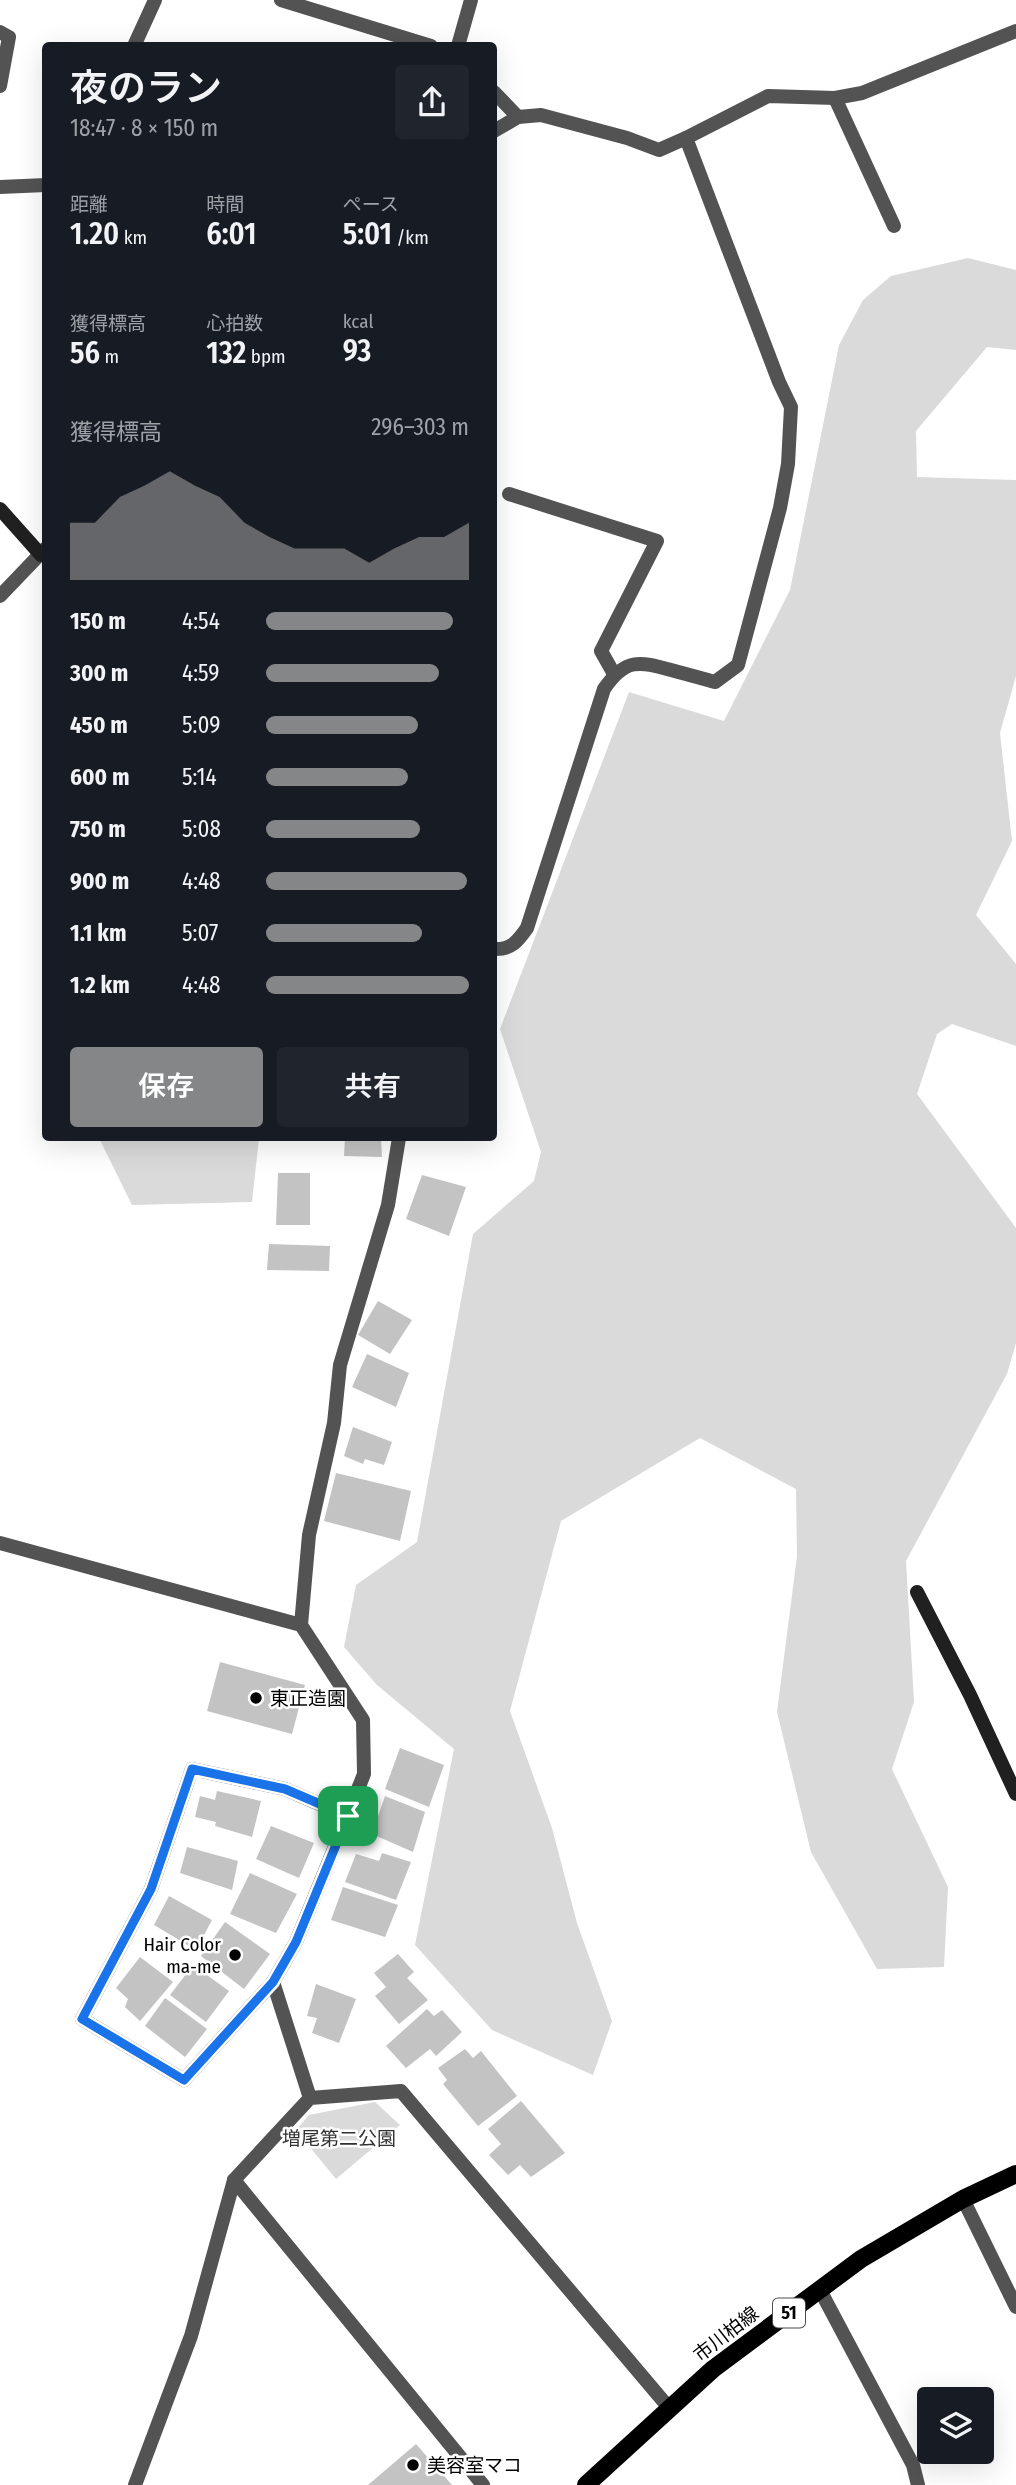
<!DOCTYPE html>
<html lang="ja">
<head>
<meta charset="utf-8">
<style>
  body { margin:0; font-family:"Fira Sans Condensed","Noto Sans JP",sans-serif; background:#20242c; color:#f1f3f6; height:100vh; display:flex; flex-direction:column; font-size:26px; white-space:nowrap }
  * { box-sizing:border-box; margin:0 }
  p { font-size:23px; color:#9ea1a6 }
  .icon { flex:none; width:38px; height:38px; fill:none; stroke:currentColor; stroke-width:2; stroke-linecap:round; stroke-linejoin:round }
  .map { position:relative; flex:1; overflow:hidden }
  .drawer { position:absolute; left:42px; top:42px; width:455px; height:1099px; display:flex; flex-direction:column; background:#171b24; border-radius:7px; box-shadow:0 7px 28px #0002 }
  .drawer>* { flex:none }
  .buttons { position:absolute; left:917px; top:2387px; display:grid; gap:14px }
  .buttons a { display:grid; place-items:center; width:77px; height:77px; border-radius:7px; background:#171b24; box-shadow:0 7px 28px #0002; font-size:35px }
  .pin { position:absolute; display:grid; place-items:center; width:60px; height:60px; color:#fff; margin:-30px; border-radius:14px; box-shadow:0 4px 10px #0006 }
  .round { display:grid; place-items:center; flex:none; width:74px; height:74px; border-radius:7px; background:#20242c }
  .summary { display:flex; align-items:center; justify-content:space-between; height:119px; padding:0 28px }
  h1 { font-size:38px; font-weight:600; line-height:52px }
  .figures { display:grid; grid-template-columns:repeat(3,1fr); gap:10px; height:119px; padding:7px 28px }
  .figures div { display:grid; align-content:center }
  .figures b { font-size:30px; font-weight:600 }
  .figures small { font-size:19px; font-weight:400 }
  .figures p { font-size:19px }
  .chart { height:196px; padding:14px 28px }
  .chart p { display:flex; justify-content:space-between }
  .chart svg { width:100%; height:126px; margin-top:7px; fill:#858687; opacity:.7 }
  .primary-button { display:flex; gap:14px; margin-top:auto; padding:14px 28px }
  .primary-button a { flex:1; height:80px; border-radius:7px; background:#858687; color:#fff; font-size:28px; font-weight:600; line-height:80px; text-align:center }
  .primary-button a+a { background:#20242c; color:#f1f3f6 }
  ul { padding:0 28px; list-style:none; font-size:23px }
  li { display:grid; grid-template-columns:112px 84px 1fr; align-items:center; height:52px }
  li i { height:18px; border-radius:9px; background:#858687 }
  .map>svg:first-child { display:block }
  .green { fill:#dadada }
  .building { fill:#c3c3c3 }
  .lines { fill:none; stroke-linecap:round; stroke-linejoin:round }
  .lane { stroke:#535353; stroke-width:14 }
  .street { stroke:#535353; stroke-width:14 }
  .secondary { stroke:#202020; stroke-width:14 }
  .primary { stroke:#000; stroke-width:18 }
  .route-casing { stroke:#fff; stroke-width:14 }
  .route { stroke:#1a73e8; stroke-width:9 }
  .poi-dot { fill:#000; stroke:#fff; stroke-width:2.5 }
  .labels { text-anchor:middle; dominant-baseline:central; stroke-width:5; stroke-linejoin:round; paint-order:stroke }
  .shield { fill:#fff; stroke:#4c4c4c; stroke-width:2 }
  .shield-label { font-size:18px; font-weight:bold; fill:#000 }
  .poi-label { font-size:19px; fill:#000; stroke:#fff; text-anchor:start }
  .park-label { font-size:19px; fill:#313131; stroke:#fff }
  .street-label { font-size:19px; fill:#000; stroke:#fff }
</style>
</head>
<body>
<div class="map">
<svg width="1016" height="2485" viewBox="0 0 1016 2485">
  <rect width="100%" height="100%" fill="#fff"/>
  <g class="green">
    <path d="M 968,258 L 1016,270 L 1016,350 L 987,347 L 916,431 L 917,477 L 1016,480 L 1016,676 L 1000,733 L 1012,841 L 976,915 L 1016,964 L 1016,1046 L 952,1024 L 937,1034 L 917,1094 L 1016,1228 L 1016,1343 L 1007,1374 L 906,1561 L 914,1702 L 892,1769 L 948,1887 L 944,1967 L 877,1969 L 811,1852 L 777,1712 L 797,1556 L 796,1489 L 700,1438 L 561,1521 L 510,1711 L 552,1828 L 577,1923 L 612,2021 L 593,2075 L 492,2030 L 415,1945 L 454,1749 L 377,1685 L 344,1647 L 356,1585 L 417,1542 L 473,1234 L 534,1181 L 541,1152 L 500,1029 L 629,692 L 724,721 L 790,590 L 839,345 L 863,300 L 891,276 Z"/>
    <path d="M 99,1138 L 259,1138 L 252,1202 L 132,1205 Z"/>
    <path d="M 375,2102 L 400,2125 L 336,2179 L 296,2130 L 309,2115 Z"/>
  </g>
  <g class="building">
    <path d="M 345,1138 L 381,1138 L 382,1157 L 344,1156 Z"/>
    <path d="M 278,1173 L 310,1173 L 310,1225 L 276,1225 Z"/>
    <path d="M 422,1175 L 466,1187 L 449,1236 L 406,1219 Z"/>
    <path d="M 269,1244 L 330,1246 L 329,1271 L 267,1270 Z"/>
    <path d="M 378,1301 L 412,1320 L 390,1354 L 358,1335 Z"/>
    <path d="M 367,1354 L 409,1373 L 396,1407 L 352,1387 Z"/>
    <path d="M 353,1427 L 392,1442 L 384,1465 L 365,1459 L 363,1464 L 344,1456 Z"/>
    <path d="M 336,1473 L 411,1491 L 400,1541 L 324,1521 Z"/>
    <path d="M 220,1662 L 305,1685 L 292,1734 L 207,1711 Z"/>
    <path d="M 400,1748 L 444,1765 L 429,1807 L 385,1789 Z"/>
    <path d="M 217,1791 L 261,1801 L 252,1837 L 215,1826 L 216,1822 L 195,1817 L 200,1796 L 215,1800 Z"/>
    <path d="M 385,1796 L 425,1812 L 413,1852 L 372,1834 Z"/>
    <path d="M 271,1826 L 314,1843 L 299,1878 L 256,1859 Z"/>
    <path d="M 187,1847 L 238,1861 L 232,1890 L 180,1873 Z"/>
    <path d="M 382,1853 L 411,1862 L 396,1900 L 345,1882 L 356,1854 L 379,1861 Z"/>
    <path d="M 250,1873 L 297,1894 L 276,1933 L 230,1914 Z"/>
    <path d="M 343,1887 L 398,1905 L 385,1937 L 331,1920 Z"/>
    <path d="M 169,1896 L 212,1920 L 196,1950 L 154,1925 Z"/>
    <path d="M 225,1922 L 270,1954 L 244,1989 L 201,1956 Z"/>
    <path d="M 398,1954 L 414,1972 L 407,1978 L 428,2000 L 399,2024 L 375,1996 L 386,1987 L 374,1973 Z"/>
    <path d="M 140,1957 L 173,1982 L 140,2021 L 125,2007 L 128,1999 L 116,1988 Z"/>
    <path d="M 193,1965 L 229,1991 L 206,2022 L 170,1995 Z"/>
    <path d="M 316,1984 L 356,1999 L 339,2043 L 312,2033 L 317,2018 L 307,2016 Z"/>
    <path d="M 165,1998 L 207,2029 L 185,2057 L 145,2026 Z"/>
    <path d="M 427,2009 L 434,2016 L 442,2010 L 462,2032 L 436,2056 L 430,2049 L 406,2068 L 386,2046 Z"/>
    <path d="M 465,2049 L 473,2058 L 481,2051 L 517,2096 L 478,2126 L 443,2084 L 447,2080 L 438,2068 Z"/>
    <path d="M 521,2101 L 565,2153 L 531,2177 L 520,2165 L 508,2175 L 489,2155 L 501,2144 L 488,2129 Z"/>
    <path d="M 416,2444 L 452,2485 L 368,2485 Z"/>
  </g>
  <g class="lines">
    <path class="lane" d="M 835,98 L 894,226"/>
    <g class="street">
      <path d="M 281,0 L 431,46"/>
      <path d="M 0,32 L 9,37 L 0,86"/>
      <path d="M 134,46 L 155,0"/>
      <path d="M 458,46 L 471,0"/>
      <path d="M 494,92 L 518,117"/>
      <path d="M 494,131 L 518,117 L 541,115 L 627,138 L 659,150 L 686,138 L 768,96 L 835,98 L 862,93 L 1016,31"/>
      <path d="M 0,187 L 46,185"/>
      <path d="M 509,494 L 657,541 L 601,651 L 614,674"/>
      <path d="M 0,596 L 46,548"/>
      <path d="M 494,949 C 511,950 518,941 527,928 L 604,689 C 625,658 639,661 671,670 C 686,674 701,678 715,682 L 738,665 L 780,508 L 788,464 L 791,407 L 779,382 L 686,138"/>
      <path d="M 0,1543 L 301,1625"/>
      <path d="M 347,1816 L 285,1789 L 192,1769 L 151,1889 L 82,2019 L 184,2080 L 273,1982 L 296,1942 L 343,1827 L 364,1774 L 363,1720 L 301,1625 L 309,1535 L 334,1423 L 340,1365 L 388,1205 L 399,1138"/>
      <path d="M 273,1982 L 310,2098"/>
      <path d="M 234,2180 L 483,2485"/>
      <path d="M 963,2199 L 1016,2307"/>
      <path d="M 820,2290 L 913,2465 L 918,2485"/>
      <path d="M 135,2485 L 191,2336 L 234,2180 L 310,2098 L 401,2091 L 670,2409"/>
    </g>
    <g class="secondary">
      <path d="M 0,509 L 41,555"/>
      <path d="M 917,1592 L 970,1695 L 1016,1794"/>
    </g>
    <path class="primary" d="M 586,2485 L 713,2369 L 861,2259 L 963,2199 L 1016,2174"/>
  </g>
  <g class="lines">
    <g class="route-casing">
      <path id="route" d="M 192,1769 L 285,1789 L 348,1816 L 296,1942 L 273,1982 L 184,2080 L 82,2019 L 151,1889 Z"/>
    </g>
    <use href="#route" class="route"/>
  </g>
  <g class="poi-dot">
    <circle cx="256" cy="1698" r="7"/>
    <circle cx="235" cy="1955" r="7"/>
    <circle cx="413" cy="2465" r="7"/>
  </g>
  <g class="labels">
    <rect class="shield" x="773" y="2298.5" width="32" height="29" rx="5"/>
    <g class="shield-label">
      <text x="789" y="2313">51</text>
    </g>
    <g class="poi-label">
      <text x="270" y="1698">東正造園</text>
      <text x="221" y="1944" text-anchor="end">Hair Color<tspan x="221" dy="22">ma-me</tspan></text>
      <text x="427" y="2465">美容室マコ</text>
    </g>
    <g class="park-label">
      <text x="339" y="2138">増尾第二公園</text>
    </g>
    <g class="street-label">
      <text transform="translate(726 2334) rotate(-38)">市川柏線</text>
    </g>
  </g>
</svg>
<div class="buttons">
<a><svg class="icon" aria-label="layers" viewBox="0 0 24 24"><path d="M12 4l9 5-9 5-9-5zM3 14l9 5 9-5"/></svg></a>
</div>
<div class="pin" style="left:348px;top:1816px;background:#1e9e55"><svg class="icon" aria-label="arrive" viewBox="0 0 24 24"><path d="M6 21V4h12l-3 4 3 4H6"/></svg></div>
<section class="drawer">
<div class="summary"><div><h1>夜のラン</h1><p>18:47 · 8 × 150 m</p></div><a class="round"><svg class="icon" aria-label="share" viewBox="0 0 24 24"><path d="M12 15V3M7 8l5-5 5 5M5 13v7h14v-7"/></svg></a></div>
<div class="figures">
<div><p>距離</p><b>1.20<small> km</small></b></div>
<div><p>時間</p><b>6:01</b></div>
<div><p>ペース</p><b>5:01<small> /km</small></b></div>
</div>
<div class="figures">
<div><p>獲得標高</p><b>56<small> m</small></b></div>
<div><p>心拍数</p><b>132<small> bpm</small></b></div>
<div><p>kcal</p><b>93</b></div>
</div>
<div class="chart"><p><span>獲得標高</span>296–303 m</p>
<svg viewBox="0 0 160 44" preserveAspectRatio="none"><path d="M0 44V24L10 24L20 15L30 11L40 6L50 11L60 15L70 24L80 29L90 33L100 33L110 33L120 38L130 33L140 29L150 29L160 24V44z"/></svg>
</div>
<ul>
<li><b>150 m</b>4:54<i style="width:92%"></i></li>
<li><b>300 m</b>4:59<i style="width:85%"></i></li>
<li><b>450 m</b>5:09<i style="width:75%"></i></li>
<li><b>600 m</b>5:14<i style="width:70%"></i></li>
<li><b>750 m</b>5:08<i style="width:76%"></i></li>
<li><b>900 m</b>4:48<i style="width:99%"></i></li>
<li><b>1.1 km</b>5:07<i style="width:77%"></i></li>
<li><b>1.2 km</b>4:48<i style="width:100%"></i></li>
</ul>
<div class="primary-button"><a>保存</a><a>共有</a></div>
</section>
</div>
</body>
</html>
